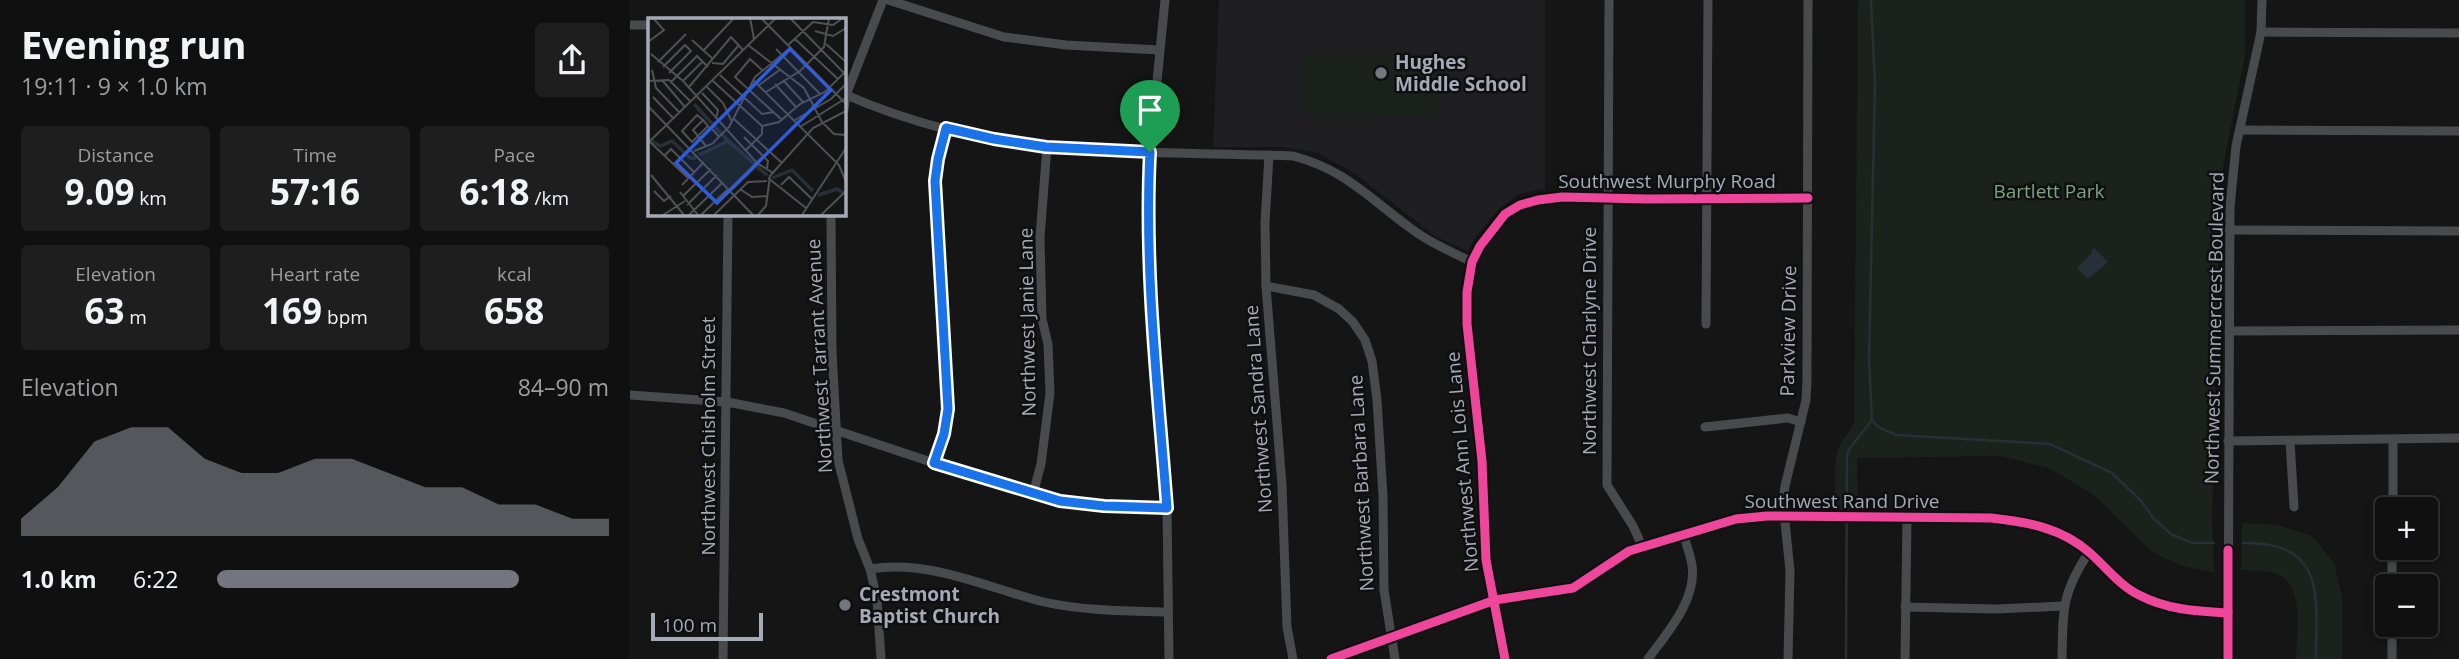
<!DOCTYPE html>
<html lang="en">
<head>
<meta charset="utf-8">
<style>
  body { margin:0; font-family:"Open Sans",sans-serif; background:#1e1e1e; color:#f1f3f6; height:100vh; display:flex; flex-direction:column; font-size:26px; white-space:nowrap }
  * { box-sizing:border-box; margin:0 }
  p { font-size:23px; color:#9c9d9f }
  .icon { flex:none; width:38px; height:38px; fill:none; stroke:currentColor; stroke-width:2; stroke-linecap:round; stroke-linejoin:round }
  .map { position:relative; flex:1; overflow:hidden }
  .sheet { display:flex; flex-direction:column; background:#101010; width:630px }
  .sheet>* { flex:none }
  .controls { position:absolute; left:1745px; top:497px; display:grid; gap:14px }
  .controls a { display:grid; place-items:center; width:63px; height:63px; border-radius:7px; background:#101010; box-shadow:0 4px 10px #0003,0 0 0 2px #303030; font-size:35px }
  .scale { position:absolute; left:21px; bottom:18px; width:112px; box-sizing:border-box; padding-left:7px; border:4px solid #a5aab7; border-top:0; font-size:19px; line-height:24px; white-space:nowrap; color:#a5aab7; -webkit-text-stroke:5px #0f0f11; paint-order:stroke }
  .pin { position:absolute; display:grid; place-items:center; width:60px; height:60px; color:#fff; margin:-72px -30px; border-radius:50% 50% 50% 0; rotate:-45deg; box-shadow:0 0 7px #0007 }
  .pin .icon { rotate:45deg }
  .round { display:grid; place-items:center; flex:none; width:74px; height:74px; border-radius:7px; background:#1e1e1e }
  .headline { display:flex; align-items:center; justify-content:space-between; height:119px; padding:0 21px }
  h1 { font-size:38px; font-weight:700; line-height:52px }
  .figures { display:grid; grid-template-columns:repeat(3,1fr); gap:10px; height:119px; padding:7px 21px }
  .figures div { display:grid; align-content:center; border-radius:7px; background:#1e1e1e; text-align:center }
  .figures b { font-size:35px; font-weight:700 }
  .figures small { font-size:19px; font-weight:400 }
  .figures p { font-size:19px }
  .chart { height:196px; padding:14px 21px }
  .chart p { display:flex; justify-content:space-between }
  .chart svg { width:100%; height:126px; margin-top:7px; fill:#73767e; opacity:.7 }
  ul { padding:0 21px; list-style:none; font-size:23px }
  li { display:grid; grid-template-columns:112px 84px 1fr; align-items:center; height:52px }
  li i { height:18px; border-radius:9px; background:#73767e }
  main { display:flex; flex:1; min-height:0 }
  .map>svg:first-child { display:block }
  .built { fill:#1f1f21 }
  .green { fill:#1b221c }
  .water { fill:#272f38 }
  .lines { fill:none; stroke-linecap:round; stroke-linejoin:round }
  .stream { stroke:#272f38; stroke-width:2.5 }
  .minor { stroke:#494a4e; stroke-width:9 }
  .cycleway-casing { stroke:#0f0f11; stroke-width:13 }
  .cycleway { stroke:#ed469a; stroke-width:9 }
  .route-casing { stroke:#fff; stroke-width:14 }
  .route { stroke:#1a73e8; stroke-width:9 }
  .poi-dot { fill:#73767e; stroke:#0f0f11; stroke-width:2.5 }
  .labels { text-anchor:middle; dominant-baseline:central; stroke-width:5; stroke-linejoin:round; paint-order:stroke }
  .poi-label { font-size:19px; font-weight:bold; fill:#a5aab7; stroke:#0f0f11; text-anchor:start }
  .street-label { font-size:19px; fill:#a5aab7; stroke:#0f0f11 }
  .park-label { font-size:19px; fill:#7aa47e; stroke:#0f0f11 }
  .inset-river { fill:none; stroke:#272f38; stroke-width:3.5 }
  .inset-road { fill:none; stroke:#4f5156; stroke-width:2 }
  .view { fill:#315cd3; fill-opacity:0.15; stroke:#315cd3; stroke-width:3.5 }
  .inset-edge { fill:none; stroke:#a5aab7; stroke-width:3.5 }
</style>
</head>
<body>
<main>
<section class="sheet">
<div class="headline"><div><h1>Evening run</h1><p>19:11 · 9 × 1.0 km</p></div><a class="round"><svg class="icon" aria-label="share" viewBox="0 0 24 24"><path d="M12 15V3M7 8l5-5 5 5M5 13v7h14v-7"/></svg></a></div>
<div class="figures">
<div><p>Distance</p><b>9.09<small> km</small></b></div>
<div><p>Time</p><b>57:16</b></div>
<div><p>Pace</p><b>6:18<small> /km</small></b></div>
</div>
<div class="figures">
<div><p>Elevation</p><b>63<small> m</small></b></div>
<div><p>Heart rate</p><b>169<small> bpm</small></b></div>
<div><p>kcal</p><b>658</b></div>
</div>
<div class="chart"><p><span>Elevation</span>84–90 m</p>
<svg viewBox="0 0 160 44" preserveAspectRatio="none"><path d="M0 44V38L10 27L20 11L30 6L40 6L50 17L60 22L70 22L80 17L90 17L100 22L110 27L120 27L130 33L140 33L150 38L160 38V44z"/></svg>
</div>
<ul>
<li><b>1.0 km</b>6:22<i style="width:77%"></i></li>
</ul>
</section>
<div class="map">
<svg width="1829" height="659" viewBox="0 0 1829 659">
  <rect width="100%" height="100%" fill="#151515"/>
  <path class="built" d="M 589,0 L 915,0 L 915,189 L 889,194 L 870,208 L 850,231 L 837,251 L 805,236 L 727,175 L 688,153 L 655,147 L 583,147 Z"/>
  <g class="green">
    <path d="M 1228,0 L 1615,0 L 1615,56 L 1590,182 L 1582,519 L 1584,572 L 1555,567 L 1532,557 L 1519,549 L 1464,495 L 1419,468 L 1371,456 L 1227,458 L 1228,512 L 1206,512 C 1206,492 1202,466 1209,447 C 1212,439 1220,431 1224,423 Z"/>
    <path d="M 676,55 L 807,56 L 807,117 L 675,116 Z"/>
    <path d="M 1612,523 L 1647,525 L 1682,536 L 1704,563 L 1712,597 L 1712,659 L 1666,659 C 1666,635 1675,588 1650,575 C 1639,570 1624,571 1611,570 Z"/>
  </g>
  <path class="water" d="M 1464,248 L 1478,262 L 1458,279 L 1447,268 L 1462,253 L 1461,251 Z"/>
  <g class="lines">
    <g class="stream">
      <path d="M 1241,0 L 1245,83 L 1239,359 L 1242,420 L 1248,427 L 1266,435 L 1420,444 L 1482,473 L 1511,501 L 1524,519 L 1541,534 L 1562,543 L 1584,543"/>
      <path d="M 1613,543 C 1697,542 1686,596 1686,659"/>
      <path d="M 1216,659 L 1217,455 L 1220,448 L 1242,420"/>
    </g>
    <g class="minor">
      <path d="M 258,0 L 374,37 L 436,45 L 529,50"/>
      <path d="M 535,0 L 520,152 L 517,211 L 518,254 L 537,508 L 539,659"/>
      <path d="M 979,0 L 977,485 L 1003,526 L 1012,546"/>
      <path d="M 0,25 L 19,25"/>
      <path d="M 1631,32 L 1829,33"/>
      <path d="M 214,94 C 275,121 352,142 419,147 C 500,154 582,153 663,156 C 714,169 738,197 779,227 C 798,242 820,251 842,262"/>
      <path d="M 214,110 L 216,95 L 253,0"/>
      <path d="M 1611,130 L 1829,131"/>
      <path d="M 639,155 L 635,223 L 636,286 L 652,485 L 657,627 L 663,659"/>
      <path d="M 201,214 L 202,352 L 208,460 L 228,539 L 240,569 L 247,599 L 251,659"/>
      <path d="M 1599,230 L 1829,231"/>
      <path d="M 636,286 L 684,295 L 709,309 L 723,322 L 735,340 L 742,361 L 747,400 L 753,496 L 754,590 L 765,659"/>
      <path d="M 1076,324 L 1078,0"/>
      <path d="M 1599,331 L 1829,330"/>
      <path d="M 0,395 L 97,402 L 154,413 L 304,463 L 430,501 L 474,506 L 537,508"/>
      <path d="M 1075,427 L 1158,418 L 1171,422"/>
      <path d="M 1598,441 L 1829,438"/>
      <path d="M 1660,441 L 1664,507"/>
      <path d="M 304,463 L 314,434 L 319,409 L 305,181 L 308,159 L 316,128"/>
      <path d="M 403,494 L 411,464 L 420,393 L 418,344 L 412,319 L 410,237 L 417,147"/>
      <path d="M 1763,509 L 1763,439"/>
      <path d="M 240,569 C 300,559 357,588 414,602 C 454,611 498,611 538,612"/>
      <path d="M 1762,586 L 1762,548"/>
      <path d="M 1275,607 L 1366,609 L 1433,606"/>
      <path d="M 93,659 L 98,214"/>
      <path d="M 701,659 L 865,600 L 943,588 L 999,551 L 1106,519 L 1137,516 L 1361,518 C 1398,522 1432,528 1460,553 C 1476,567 1490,586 1509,595 C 1538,610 1566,611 1598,613"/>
      <path d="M 875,659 L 856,560 L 852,461 L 837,324 L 837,292 L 842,262 L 850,246 L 875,214 L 890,205 L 908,200 L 932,197 L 1017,199 L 1178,198"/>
      <path d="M 1018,659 C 1037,633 1067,600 1062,565 C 1060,554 1056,543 1053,533"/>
      <path d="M 1158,659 L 1160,571 L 1153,502 L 1155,486 L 1176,400 L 1177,381 L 1178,0"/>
      <path d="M 1275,659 L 1277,518"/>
      <path d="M 1432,659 C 1433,611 1431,594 1459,552"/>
      <path d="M 1598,659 L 1600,207 L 1606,146 L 1631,32 L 1632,0"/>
      <path d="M 1762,659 L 1762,625"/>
    </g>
    <g class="cycleway-casing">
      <g id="cycleway">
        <path d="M 701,659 L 865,600 L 943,588 L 999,551 L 1106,519 L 1137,516 L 1361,518 C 1398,522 1432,528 1460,553 C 1476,567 1490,586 1509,595 C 1538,610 1566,611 1598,613"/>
        <path d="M 875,659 L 856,560 L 852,461 L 837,324 L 837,292 L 842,262 L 850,246 L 875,214 L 890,205 L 908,200 L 932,197 L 1017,199 L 1178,198"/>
        <path d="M 1598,659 L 1598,550"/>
      </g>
    </g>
    <use href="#cycleway" class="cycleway"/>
  </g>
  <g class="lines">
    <g class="route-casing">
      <path id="route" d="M 316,128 L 364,139 L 416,147 L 520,152 C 514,271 528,389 537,508 L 474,506 L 430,501 L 304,463 L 314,434 L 318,409 L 305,181 L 308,159 Z"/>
    </g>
    <use href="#route" class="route"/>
  </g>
  <g class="poi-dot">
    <circle cx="751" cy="73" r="7"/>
    <circle cx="215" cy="605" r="7"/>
  </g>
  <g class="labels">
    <g class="poi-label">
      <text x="765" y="62">Hughes<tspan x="765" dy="22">Middle School</tspan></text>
      <text x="229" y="594">Crestmont<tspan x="229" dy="22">Baptist Church</tspan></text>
    </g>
    <g class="street-label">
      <text x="1037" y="181">Southwest Murphy Road</text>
      <text transform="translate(397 322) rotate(-91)">Northwest Janie Lane</text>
      <text transform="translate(1584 328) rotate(-89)">Northwest Summercrest Boulevard</text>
      <text transform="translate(1158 331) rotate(-89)">Parkview Drive</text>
      <text transform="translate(959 341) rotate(-90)">Northwest Charlyne Drive</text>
      <text transform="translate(189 356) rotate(-93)">Northwest Tarrant Avenue</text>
      <text transform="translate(628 409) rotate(-94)">Northwest Sandra Lane</text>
      <text transform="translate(78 436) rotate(-90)">Northwest Chisholm Street</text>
      <text transform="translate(832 462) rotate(-95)">Northwest Ann Lois Lane</text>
      <text transform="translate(731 483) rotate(-93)">Northwest Barbara Lane</text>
      <text x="1212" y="501">Southwest Rand Drive</text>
    </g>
    <g class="park-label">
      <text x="1419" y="191">Bartlett Park</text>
    </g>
  </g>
  <g transform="translate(18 18)">
    <rect width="198" height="198" fill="#151515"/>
    <path d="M 76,115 L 121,157 L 120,159 L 105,151 L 84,173 L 49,135 L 69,129 L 78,120 Z" fill="#1b221c"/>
    <path class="inset-river" d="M 46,86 L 80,123M 0,121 L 12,128 L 24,123 L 42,140 L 48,140M 51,137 L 80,123 L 119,157M 124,160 L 144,152 L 165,173M 84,171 L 106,150M 170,177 L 189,171 L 196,175"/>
    <path class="inset-road" d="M 102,0 L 106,21M 113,0 L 198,86M 142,0 L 197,56M 167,13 L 185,18 L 198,10M 147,21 L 190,61M 44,22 L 65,41M 0,24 L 16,12 L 5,0M 178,26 L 198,44M 100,27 L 156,70 L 174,104 L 186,116 L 198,117M 140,27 L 165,4 L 185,7 L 195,0M 128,31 L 172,76M 55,33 L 86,0M 3,36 L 35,63 L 109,145 L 125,155M 10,44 L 38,16M 64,45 L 75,46 L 90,28M 15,49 L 37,27 L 43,33 L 21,55M 4,52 L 8,70 L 32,95M 114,52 L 102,41 L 87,59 L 134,102M 72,57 L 114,96 L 126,94M 14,62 L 37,89M 105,62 L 191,147 L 198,164M 135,62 L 155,84M 0,63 L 21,62 L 43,84M 35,63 L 54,44M 65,63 L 114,108M 23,64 L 49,38 L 60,49M 127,66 L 148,89M 111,67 L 133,51M 41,69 L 83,19 L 95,32M 59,69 L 75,85 L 84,104M 118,74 L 152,53 L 176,29 L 181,0M 54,75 L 70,92 L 68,101M 5,79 L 26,101M 0,88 L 105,197M 86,101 L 134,145M 55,102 L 45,112 L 58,128M 147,102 L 183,81 L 198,66M 60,108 L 44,124 L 34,113 L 49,97 L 55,102 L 60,108 L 66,113 L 71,119M 114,108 L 131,104 L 152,86 L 177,74 L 198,53M 152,109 L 198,80M 96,119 L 120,143 L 119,150M 2,124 L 40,160M 0,125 L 128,0M 46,133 L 64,126 L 81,109 L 107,59 L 142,30M 97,133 L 114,116 L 114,108M 17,137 L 23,131 L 46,154M 3,157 L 36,197M 120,160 L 158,190M 34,167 L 56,144M 133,167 L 141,159 L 164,181M 92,171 L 104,179 L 119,178M 6,173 L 16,183 L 23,178M 32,174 L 50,197M 35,178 L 63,151M 39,187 L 69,157M 15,197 L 37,183M 41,197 L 75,164M 53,197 L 80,171M 66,197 L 100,164 L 119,163M 110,197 L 118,188 L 122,158 L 165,110 L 198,93M 154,197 L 198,130M 173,197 L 198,173"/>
    <path class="view" d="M 142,31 L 183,72 L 69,185 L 28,145 Z"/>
    <rect width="198" height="198" class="inset-edge"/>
  </g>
</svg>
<div class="controls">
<a>+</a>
<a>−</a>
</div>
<div class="scale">100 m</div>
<div class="pin" style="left:520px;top:152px;background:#1e9e55"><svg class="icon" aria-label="arrive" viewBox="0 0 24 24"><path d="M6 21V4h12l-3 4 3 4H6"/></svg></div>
</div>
</main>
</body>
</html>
